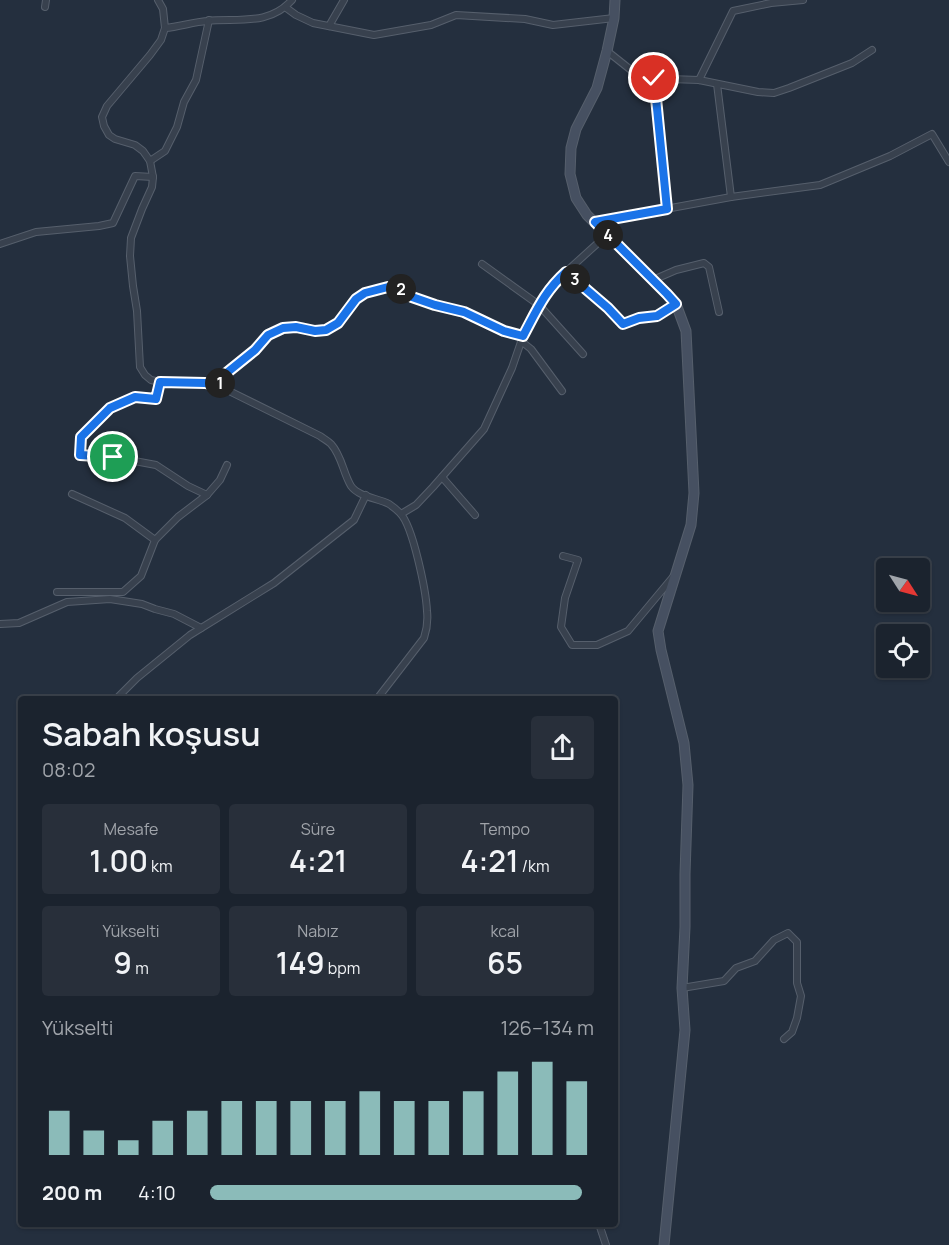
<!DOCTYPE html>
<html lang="tr">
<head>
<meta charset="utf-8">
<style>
  body { margin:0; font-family:Manrope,sans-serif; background:#282f3a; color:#f1f3f6; height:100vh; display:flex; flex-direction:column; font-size:22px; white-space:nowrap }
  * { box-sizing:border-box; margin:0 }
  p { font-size:20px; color:#a0a4aa }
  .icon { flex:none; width:33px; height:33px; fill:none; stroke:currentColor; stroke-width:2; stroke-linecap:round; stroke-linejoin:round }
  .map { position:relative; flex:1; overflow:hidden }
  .details { position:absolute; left:18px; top:696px; width:600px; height:531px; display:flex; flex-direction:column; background:#1b232e; border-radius:6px; box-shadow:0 2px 4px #0004,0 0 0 2px #39404a }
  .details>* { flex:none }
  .needle { width:39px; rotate:126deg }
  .controls { position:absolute; left:876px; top:558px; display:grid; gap:12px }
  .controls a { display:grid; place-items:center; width:54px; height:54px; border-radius:6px; background:#1b232e; box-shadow:0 2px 4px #0004,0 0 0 2px #39404a; font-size:30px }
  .pin { position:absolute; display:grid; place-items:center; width:51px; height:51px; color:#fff; margin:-26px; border:3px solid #fff; border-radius:50%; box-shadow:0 2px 6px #0007 }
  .km { position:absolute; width:30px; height:30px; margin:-15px; border-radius:50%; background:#222; color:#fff; font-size:16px; line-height:30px; text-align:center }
  .round { display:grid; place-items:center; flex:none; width:63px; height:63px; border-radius:6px; background:#282f3a }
  .summary { display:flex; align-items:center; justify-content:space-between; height:102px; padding:0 24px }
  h1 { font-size:33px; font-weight:600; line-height:45px }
  .metrics { display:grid; grid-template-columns:repeat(3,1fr); gap:9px; height:102px; padding:6px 24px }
  .metrics div { display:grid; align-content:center; border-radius:6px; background:#282f3a; text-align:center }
  .metrics b { font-size:30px; font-weight:600 }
  .metrics small { font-size:16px; font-weight:400 }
  .metrics p { font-size:16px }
  .chart { height:168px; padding:12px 24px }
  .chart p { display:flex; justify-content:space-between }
  .chart svg { width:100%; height:108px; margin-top:6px; stroke:#8bbbb9; stroke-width:6 }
  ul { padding:0 24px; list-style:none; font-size:20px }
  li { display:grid; grid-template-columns:96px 72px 1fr; align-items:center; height:45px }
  li i { height:15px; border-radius:8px; background:#8bbbb9 }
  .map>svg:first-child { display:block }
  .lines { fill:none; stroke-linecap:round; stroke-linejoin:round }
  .street-casing { stroke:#565f6c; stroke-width:8 }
  .secondary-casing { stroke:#565f6c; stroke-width:11 }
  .street { stroke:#38414e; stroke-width:6 }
  .secondary { stroke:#465061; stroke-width:9 }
  .route-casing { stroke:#fff; stroke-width:12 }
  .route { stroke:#1a73e8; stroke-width:8 }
</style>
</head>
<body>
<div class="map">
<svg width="949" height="1245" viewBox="0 0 949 1245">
  <rect width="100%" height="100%" fill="#242f3e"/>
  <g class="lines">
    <g class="street-casing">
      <g id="street">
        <path d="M 158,0 L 163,9 L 165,28 L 161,40 L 150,55 L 107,106 L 102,117 L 104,126 L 109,135 L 115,139 L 135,145 L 143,151 L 150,161 L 153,177 L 152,187 L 142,209 L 131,238 L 130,256 L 133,286 L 137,311 L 140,367 L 145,375 L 151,380 L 160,382 L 205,383 L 219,386 L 320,436 C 324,439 328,441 331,444 C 342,456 343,473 351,486 C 359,497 377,498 389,504 C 392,506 397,510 400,513 C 413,526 426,591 427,611 C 428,620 427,629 424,638 L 377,699"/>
        <path d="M 45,7 L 46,0"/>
        <path d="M 285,7 L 296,15 L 313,23 L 374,35 L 431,25 L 456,15 L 525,19 L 553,25 L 614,18"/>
        <path d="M 329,26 L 344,0"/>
        <path d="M 165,28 C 179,27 193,22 207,21 C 238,18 269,26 292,0"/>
        <path d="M 607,51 L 641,78 L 699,80 L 758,92 L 774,93 L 789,88 L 852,63 L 872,50"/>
        <path d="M 654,78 L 667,209"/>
        <path d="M 699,80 L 733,11 L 771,3 L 803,0"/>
        <path d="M 717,84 L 731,197"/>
        <path d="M 150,161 L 165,151 L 177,127 L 184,102 L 196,80 L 209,20"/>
        <path d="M 595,222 L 731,197 L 820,185 L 890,156 L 932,134 L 949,162"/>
        <path d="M 0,244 L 36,232 L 99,226 L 113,223 L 135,176 L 153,177"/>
        <path d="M 482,264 L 539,305 L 583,354"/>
        <path d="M 566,272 L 608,308 L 623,324 L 639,318 L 657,316 L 676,304"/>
        <path d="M 653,280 L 676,270 L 704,263 L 709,267 L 719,312"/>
        <path d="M 521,341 L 531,349 L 562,391"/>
        <path d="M 219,386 L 224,375 L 255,350 L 268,335 L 283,328 L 295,327 L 315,331 L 326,331 L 338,323 L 356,299 L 365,293 L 388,287 L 397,287 L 413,297 L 435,305 L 464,312 L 481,318 L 504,331 L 523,336"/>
        <path d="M 442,477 L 475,515"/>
        <path d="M 72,494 L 125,518 L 155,540 L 178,517 L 207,495 L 188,486 L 156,465 L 113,457 L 80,455 L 81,437 L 110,408 L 135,397 L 156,399 L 160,382"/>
        <path d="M 207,495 L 220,480 L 227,465"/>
        <path d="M 401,514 L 416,505 L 433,487 L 484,429 L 512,368 L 523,336 L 543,298 L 557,280 L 599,242"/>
        <path d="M 563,556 L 578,560 L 565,598 L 561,627 L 572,645 L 597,645 L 628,631 L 673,577"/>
        <path d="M 57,592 L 123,592 L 141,576 L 155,540"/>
        <path d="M 0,624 L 19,623 L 67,602 L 110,599 L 142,604 L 155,609 L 174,614 L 201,628"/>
        <path d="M 116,699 L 137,678 L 190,635 L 274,583 L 354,520 L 366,495"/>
        <path d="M 682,988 L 724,981 L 736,968 L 755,961 L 774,940 L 788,933 L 797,942 L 797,983 L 801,996 L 797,1018 L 792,1032 L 784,1039"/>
        <path d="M 599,1224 L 606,1245"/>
      </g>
    </g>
    <g class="secondary-casing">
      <path id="secondary" d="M 615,0 L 614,18 L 607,51 L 597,88 L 576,129 L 571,148 L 570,174 L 576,198 L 587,215 L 667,294 L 676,304 L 686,331 L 694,493 L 691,525 L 658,631 L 661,650 L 684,743 L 688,785 L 685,874 L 685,927 L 682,988 L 685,1030 L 664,1245"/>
    </g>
    <use href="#street" class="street"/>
    <use href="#secondary" class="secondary"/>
  </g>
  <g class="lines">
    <g class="route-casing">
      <path id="route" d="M 113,457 L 80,455 L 81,437 L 110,408 L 135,397 L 156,399 L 160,382 L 205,383 L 219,386 L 224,375 L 255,350 L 268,335 L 283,328 L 296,327 L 315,331 L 326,330 L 338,323 L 356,299 L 365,293 L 388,287 L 397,287 L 412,297 L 435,305 L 464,312 L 504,331 L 523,336 C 537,310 544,292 566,272 L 608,308 L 623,324 L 639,318 L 657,316 L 676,304 L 667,294 L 595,222 L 667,209 L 654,78"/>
    </g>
    <use href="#route" class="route"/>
  </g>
</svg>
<div class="controls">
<a><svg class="needle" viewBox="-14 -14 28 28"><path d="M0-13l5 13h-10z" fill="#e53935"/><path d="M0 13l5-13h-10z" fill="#a0a4aa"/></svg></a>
<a><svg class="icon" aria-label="locate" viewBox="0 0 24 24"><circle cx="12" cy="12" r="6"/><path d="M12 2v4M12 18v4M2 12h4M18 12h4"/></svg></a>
</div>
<div class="pin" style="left:113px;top:457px;background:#1e9e55"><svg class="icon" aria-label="arrive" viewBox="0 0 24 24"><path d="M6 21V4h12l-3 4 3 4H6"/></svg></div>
<div class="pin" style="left:654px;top:78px;background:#d93025"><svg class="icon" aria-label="check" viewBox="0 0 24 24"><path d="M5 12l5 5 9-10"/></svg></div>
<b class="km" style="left:220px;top:383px">1</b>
<b class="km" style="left:401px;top:289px">2</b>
<b class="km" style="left:575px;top:279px">3</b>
<b class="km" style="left:608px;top:235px">4</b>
<section class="details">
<div class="summary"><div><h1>Sabah koşusu</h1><p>08:02</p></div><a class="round"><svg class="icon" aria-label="share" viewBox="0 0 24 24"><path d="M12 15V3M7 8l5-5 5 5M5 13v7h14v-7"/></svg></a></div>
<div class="metrics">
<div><p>Mesafe</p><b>1.00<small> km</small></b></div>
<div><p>Süre</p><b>4:21</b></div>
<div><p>Tempo</p><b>4:21<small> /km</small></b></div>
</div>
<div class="metrics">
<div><p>Yükselti</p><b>9<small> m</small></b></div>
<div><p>Nabız</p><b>149<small> bpm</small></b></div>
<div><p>kcal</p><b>65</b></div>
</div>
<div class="chart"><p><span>Yükselti</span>126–134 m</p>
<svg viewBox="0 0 160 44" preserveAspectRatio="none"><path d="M5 44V26M15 44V34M25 44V38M35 44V30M45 44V26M55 44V22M65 44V22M75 44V22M85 44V22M95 44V18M105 44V22M115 44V22M125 44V18M135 44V10M145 44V6M155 44V14"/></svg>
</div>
<ul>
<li><b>200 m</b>4:10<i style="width:97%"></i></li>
</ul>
</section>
</div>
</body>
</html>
